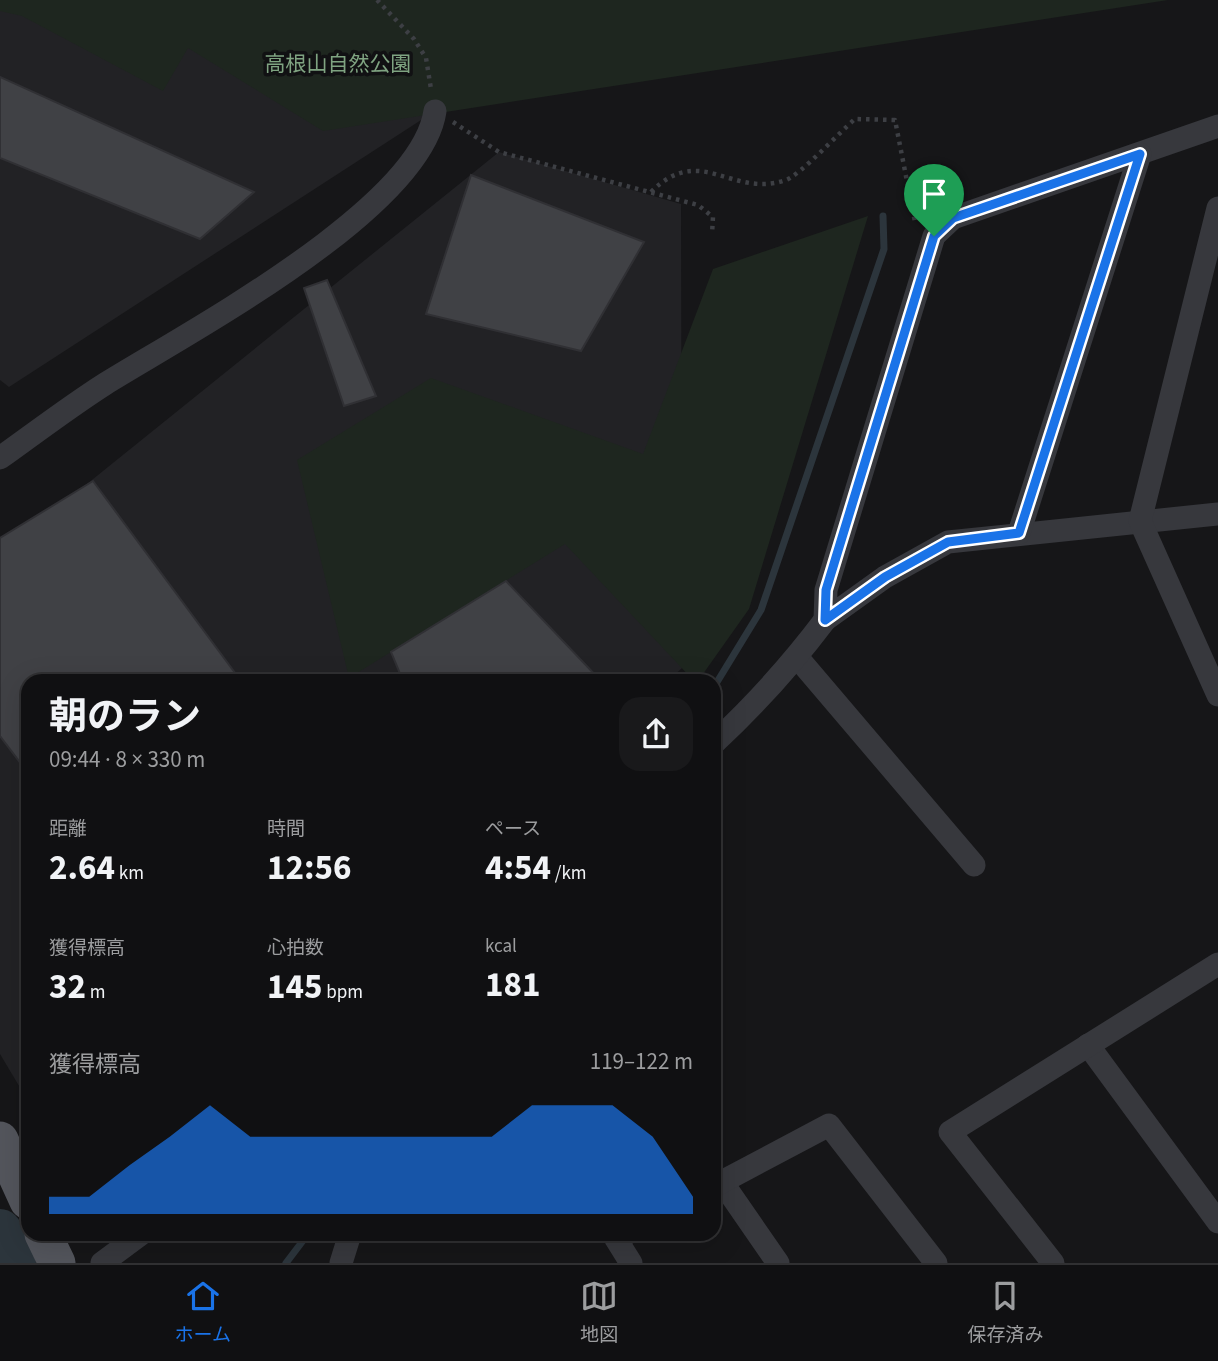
<!DOCTYPE html>
<html lang="ja">
<head>
<meta charset="utf-8">
<style>
  body { margin:0; font-family:"Source Sans 3","Noto Sans JP",sans-serif; background:#19191b; color:#f1f3f6; height:100vh; display:flex; flex-direction:column; font-size:26px; white-space:nowrap }
  * { box-sizing:border-box; margin:0 }
  p { font-size:23px; color:#9c9d9f }
  .icon { flex:none; width:38px; height:38px; fill:none; stroke:currentColor; stroke-width:2; stroke-linecap:round; stroke-linejoin:round }
  .map { position:relative; flex:1; overflow:hidden }
  .drawer { position:absolute; left:21px; top:674px; width:700px; height:567px; display:flex; flex-direction:column; background:#101012; border-radius:21px; box-shadow:0 7px 28px #0002,0 0 0 2px #303032 }
  .drawer>* { flex:none }
  .pin { position:absolute; display:grid; place-items:center; width:60px; height:60px; color:#fff; margin:-72px -30px; border-radius:50% 50% 50% 0; rotate:-45deg; box-shadow:0 0 7px #0007 }
  .pin .icon { rotate:45deg }
  .round { display:grid; place-items:center; flex:none; width:74px; height:74px; border-radius:21px; background:#19191b }
  .summary { display:flex; align-items:center; justify-content:space-between; height:119px; padding:0 28px }
  h1 { font-size:38px; font-weight:700; line-height:52px }
  .metrics { display:grid; grid-template-columns:repeat(3,1fr); gap:10px; height:119px; padding:7px 28px }
  .metrics div { display:grid; align-content:center }
  .metrics b { font-size:35px; font-weight:700 }
  .metrics small { font-size:19px; font-weight:400 }
  .metrics p { font-size:19px }
  .chart { height:196px; padding:14px 28px }
  .chart p { display:flex; justify-content:space-between }
  .chart svg { width:100%; height:126px; margin-top:7px; fill:#1a73e8; opacity:.7 }
  .dock { display:flex; justify-content:space-around; align-items:center; height:98px; border-top:2px solid #303032; background:#101012; font-size:19px; color:#9c9d9f }
  .dock a { display:grid; justify-items:center; gap:4px }
  .dock .current { color:#1a73e8 }
  .map>svg:first-child { display:block }
  .built { fill:#222225 }
  .green { fill:#1e261f }
  .lines { fill:none; stroke-linecap:round; stroke-linejoin:round }
  .stream { stroke:#2c353c; stroke-width:7 }
  .river { stroke:#2c353c; stroke-width:44 }
  .building { fill:#404145; stroke:#303034; stroke-width:2 }
  .path { stroke:#3d3f44; stroke-width:4.5; stroke-dasharray:3.5 5; stroke-linecap:butt }
  .street { stroke:#37383d; stroke-width:23 }
  .primary { stroke:#53555c; stroke-width:37 }
  .route-casing { stroke:#fff; stroke-width:14 }
  .route { stroke:#1a73e8; stroke-width:9 }
  .labels { text-anchor:middle; dominant-baseline:central; stroke-width:7; stroke-linejoin:round; paint-order:stroke }
  .park-label { font-size:21px; fill:#7fa381; stroke:#111113 }
</style>
</head>
<body>
<div class="map">
<svg width="1218" height="1263" viewBox="0 0 1218 1263">
  <rect width="100%" height="100%" fill="#161618"/>
  <g class="built">
    <path d="M 0,0 L 435,111 L 9,387 L 0,380 Z"/>
    <path d="M 499,152 L 681,204 L 682,668 L 668,681 L 28,681 L 28,1101 L 0,1054 L 0,554 Z"/>
  </g>
  <g class="green">
    <path d="M 0,0 L 1168,0 L 323,131 L 188,48 L 163,91 L 22,16 L 0,11 Z"/>
    <path d="M 868,216 L 749,609 L 698,681 L 694,681 L 565,544 L 349,678 L 297,460 L 431,378 L 643,454 L 713,269 Z"/>
  </g>
  <g class="lines">
    <g class="stream">
      <path d="M 714,687 L 761,610 L 884,249 L 883,216"/>
      <path d="M 286,1263 L 308,1234"/>
    </g>
    <path class="river" d="M 0,1231 L 14,1263"/>
  </g>
  <g class="building">
    <path d="M 0,77 L 254,192 L 200,239 L 0,158 Z"/>
    <path d="M 471,175 L 644,242 L 581,351 L 426,314 Z"/>
    <path d="M 327,280 L 376,396 L 344,406 L 304,288 Z"/>
    <path d="M 93,481 L 241,681 L 28,681 L 28,773 L 0,736 L 0,538 Z"/>
    <path d="M 506,581 L 601,681 L 403,681 L 391,652 Z"/>
  </g>
  <g class="lines">
    <g class="path">
      <path d="M 377,0 L 414,39 L 426,58 L 431,89"/>
      <path d="M 453,122 L 499,152 L 698,205 L 713,217 L 712,234"/>
      <path d="M 651,192 C 701,142 731,199 786,180 C 799,176 841,131 855,119 L 895,120 L 915,222"/>
    </g>
    <g class="street">
      <path d="M 1218,126 L 953,218 L 934,236 L 826,590 L 825,620 L 885,577 L 948,542 L 1218,514"/>
      <path d="M 1218,208 L 1140,521 L 1218,695"/>
      <path d="M 0,458 C 35,433 69,407 105,384 C 187,333 421,209 435,111"/>
      <path d="M 1019,533 L 1140,154"/>
      <path d="M 797,657 L 974,865"/>
      <path d="M 714,743 C 755,705 791,665 825,620"/>
      <path d="M 1088,1045 L 1218,1222"/>
      <path d="M 722,1182 L 778,1263"/>
      <path d="M 714,1186 L 829,1125 L 936,1263"/>
      <path d="M 626,1234 L 616,1239 L 631,1263"/>
      <path d="M 102,1263 L 141,1234"/>
      <path d="M 341,1263 L 350,1234"/>
      <path d="M 1053,1263 L 950,1132 L 1218,964"/>
    </g>
    <g class="primary">
      <path d="M 0,1140 L 28,1201"/>
      <path d="M 43,1234 L 57,1263"/>
    </g>
  </g>
  <g class="lines">
    <g class="route-casing">
      <path id="route" d="M 1140,154 L 1019,533 L 948,542 L 885,577 L 825,620 L 826,590 L 934,236 L 953,218 Z"/>
    </g>
    <use href="#route" class="route"/>
  </g>
  <g class="labels">
    <g class="park-label">
      <text x="338" y="64">高根山自然公園</text>
    </g>
  </g>
</svg>
<div class="pin" style="left:934px;top:236px;background:#1e9e55"><svg class="icon" aria-label="arrive" viewBox="0 0 24 24"><path d="M6 21V4h12l-3 4 3 4H6"/></svg></div>
<section class="drawer">
<div class="summary"><div><h1>朝のラン</h1><p>09:44 · 8 × 330 m</p></div><a class="round"><svg class="icon" aria-label="share" viewBox="0 0 24 24"><path d="M12 15V3M7 8l5-5 5 5M5 13v7h14v-7"/></svg></a></div>
<div class="metrics">
<div><p>距離</p><b>2.64<small> km</small></b></div>
<div><p>時間</p><b>12:56</b></div>
<div><p>ペース</p><b>4:54<small> /km</small></b></div>
</div>
<div class="metrics">
<div><p>獲得標高</p><b>32<small> m</small></b></div>
<div><p>心拍数</p><b>145<small> bpm</small></b></div>
<div><p>kcal</p><b>181</b></div>
</div>
<div class="chart"><p><span>獲得標高</span>119–122 m</p>
<svg viewBox="0 0 160 44" preserveAspectRatio="none"><path d="M0 44V38L10 38L20 27L30 17L40 6L50 17L60 17L70 17L80 17L90 17L100 17L110 17L120 6L130 6L140 6L150 17L160 38V44z"/></svg>
</div>
</section>
</div>
<nav class="dock">
<a class="current"><svg class="icon" aria-label="home" viewBox="0 0 24 24"><path d="M3 11l9-7 9 7M6 9v11h12V9"/></svg>ホーム</a>
<a><svg class="icon" aria-label="map" viewBox="0 0 24 24"><path d="M3 6l6-2 6 2 6-2v14l-6 2-6-2-6 2zM9 4v14M15 6v14"/></svg>地図</a>
<a><svg class="icon" aria-label="saved" viewBox="0 0 24 24"><path d="M7 4h10v16l-5-4-5 4z"/></svg>保存済み</a>
</nav>
</body>
</html>
